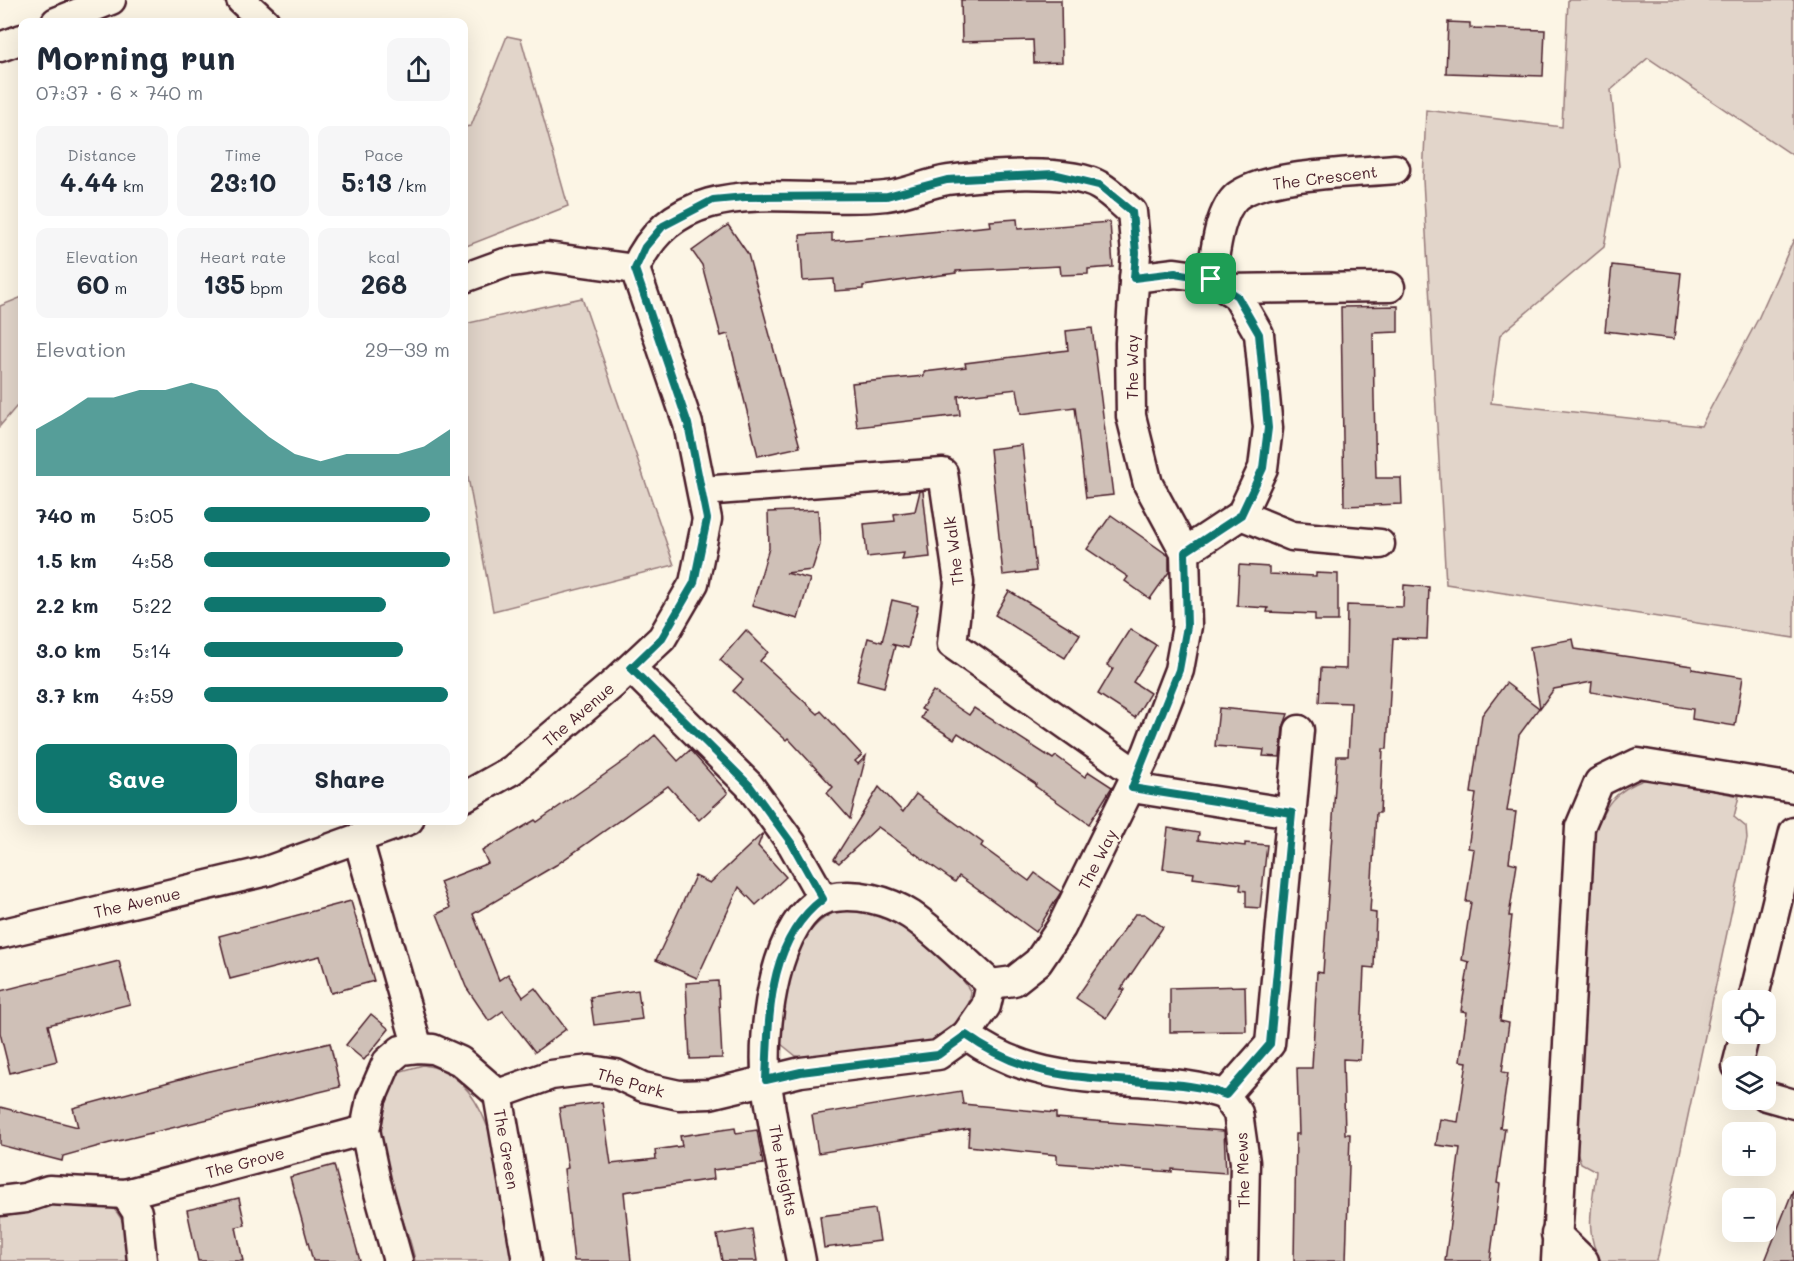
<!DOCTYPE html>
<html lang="en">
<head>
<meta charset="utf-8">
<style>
  body { margin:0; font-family:Mali,sans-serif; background:#f6f6f7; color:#1f2937; height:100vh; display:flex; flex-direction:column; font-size:22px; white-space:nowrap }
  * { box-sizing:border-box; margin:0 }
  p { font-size:20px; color:#747a83 }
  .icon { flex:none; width:33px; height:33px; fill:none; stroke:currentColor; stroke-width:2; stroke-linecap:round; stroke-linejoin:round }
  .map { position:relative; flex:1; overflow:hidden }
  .side { position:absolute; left:18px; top:18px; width:450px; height:807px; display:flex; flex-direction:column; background:#fff; border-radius:12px; box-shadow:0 6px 24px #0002 }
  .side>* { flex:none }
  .fabs { position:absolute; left:1722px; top:990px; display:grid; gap:12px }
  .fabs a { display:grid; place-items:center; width:54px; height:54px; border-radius:12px; background:#fff; box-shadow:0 6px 24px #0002; font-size:30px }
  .pin { position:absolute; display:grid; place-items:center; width:51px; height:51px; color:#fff; margin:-26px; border-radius:12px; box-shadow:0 3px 9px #0006 }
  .round { display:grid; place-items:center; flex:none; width:63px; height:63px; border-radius:12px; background:#f6f6f7 }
  .overview { display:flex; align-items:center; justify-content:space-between; height:102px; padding:0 18px }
  h1 { font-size:33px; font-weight:700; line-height:45px }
  .stats { display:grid; grid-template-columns:repeat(3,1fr); gap:9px; height:102px; padding:6px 18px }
  .stats div { display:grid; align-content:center; border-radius:12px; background:#f6f6f7; text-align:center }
  .stats b { font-size:26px; font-weight:700 }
  .stats small { font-size:16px; font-weight:400 }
  .stats p { font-size:16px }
  .chart { height:168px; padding:12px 18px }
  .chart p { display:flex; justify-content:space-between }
  .chart svg { width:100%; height:108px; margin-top:6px; fill:#0f766e; opacity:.7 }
  .cta { display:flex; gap:12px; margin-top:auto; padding:12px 18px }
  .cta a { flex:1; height:69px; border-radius:12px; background:#0f766e; color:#fff; font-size:24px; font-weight:700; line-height:69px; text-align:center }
  .cta a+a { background:#f6f6f7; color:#1f2937 }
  ul { padding:0 18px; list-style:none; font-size:20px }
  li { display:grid; grid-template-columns:96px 72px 1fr; align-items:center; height:45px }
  li i { height:15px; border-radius:8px; background:#0f766e }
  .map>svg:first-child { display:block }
  .green { fill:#e2d5ca; stroke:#967a7a; stroke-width:1.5 }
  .building { fill:#cfc0b7; stroke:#4a1f2b; stroke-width:1.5 }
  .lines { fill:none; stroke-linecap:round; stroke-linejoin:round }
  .street-casing { stroke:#4a1f2b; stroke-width:33 }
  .street { stroke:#fcf5e5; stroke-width:28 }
  .route-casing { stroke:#fff; stroke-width:12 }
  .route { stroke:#0f766e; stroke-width:8 }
  .labels { text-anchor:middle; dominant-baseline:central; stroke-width:4.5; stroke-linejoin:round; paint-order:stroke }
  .street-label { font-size:16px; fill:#4a1f2b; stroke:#fcf5e5 }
</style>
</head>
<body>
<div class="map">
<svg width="1794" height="1261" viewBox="0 0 1794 1261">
  <rect width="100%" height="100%" fill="#fcf5e5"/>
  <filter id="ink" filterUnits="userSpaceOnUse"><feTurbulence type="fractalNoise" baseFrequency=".0167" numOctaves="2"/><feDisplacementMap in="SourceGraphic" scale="12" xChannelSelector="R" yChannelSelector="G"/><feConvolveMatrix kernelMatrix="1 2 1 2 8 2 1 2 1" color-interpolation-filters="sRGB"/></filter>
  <g filter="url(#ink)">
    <g class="green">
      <path d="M 1568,0 L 1794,0 L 1794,156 L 1648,58 L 1611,90 L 1619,166 L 1604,247 L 1500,335 L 1491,403 L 1701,426 L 1758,319 L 1794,239 L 1794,638 L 1446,584 L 1423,180 L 1426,110 L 1562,127 Z"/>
      <path d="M 507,36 L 521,39 L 568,206 L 464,247 L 464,127 L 471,126 Z"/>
      <path d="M 22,297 L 22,400 L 0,426 L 0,306 Z"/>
      <path d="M 582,298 L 674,565 L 493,611 L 464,456 L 464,324 Z"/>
      <path d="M 1646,779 L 1665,781 L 1739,796 L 1734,817 L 1746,827 L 1747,839 L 1657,1261 L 1601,1261 C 1583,1233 1593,1203 1596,1171 L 1581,1163 L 1577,1152 L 1593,836 C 1605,805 1613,791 1646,779 Z"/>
      <path d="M 853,907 L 903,923 L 955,969 L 971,992 C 969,1012 957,1030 938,1039 C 926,1044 809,1059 796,1056 L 781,1044 C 781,1001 788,937 831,914 C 837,910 846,909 853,907 Z"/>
      <path d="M 423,1065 C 499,1073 504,1202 514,1261 L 415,1261 C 409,1227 391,1197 383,1163 C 377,1133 385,1099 398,1072 Z"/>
      <path d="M 55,1204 L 108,1205 C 127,1215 127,1242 131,1261 L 0,1261 L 0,1214 L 13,1214 Z"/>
    </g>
    <g class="building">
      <path d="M 961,0 L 1061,0 L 1062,62 L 1034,63 L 1033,40 L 962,42 Z"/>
      <path d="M 1448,22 L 1470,23 L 1470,28 L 1545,30 L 1543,76 L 1446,73 Z"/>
      <path d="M 1017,219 L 1018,229 L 1110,222 L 1113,267 L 1088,269 L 1088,274 L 1061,275 L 1060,266 L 956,271 L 956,273 L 863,286 L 863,289 L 835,291 L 834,279 L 803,281 L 800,235 L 832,233 L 832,241 L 858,239 L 991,226 L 990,221 Z"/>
      <path d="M 728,225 L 748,254 L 800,447 L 758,456 L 728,334 L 721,336 L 702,265 L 692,251 Z"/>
      <path d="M 1612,265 L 1681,273 L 1674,339 L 1605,331 Z"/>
      <path d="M 1398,306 L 1398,332 L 1373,333 L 1374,398 L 1376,478 L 1401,478 L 1402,504 L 1344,506 L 1341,307 Z"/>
      <path d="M 1092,328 L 1113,495 L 1086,498 L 1075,407 L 1021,414 L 1017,389 L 958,396 L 960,415 L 857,427 L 852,383 L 924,376 L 924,372 L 966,367 L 965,363 L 1068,350 L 1066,331 Z"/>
      <path d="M 1022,445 L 1036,571 L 1003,575 L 990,449 Z"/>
      <path d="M 920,491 L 923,491 L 930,557 L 902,560 L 904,553 L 867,557 L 864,524 L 895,521 L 894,514 L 915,511 Z"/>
      <path d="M 818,510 L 820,545 L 812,570 L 786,573 L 810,579 L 798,619 L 752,606 L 769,548 L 768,512 Z"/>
      <path d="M 1111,515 L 1169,556 L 1169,572 L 1150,599 L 1125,581 L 1128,577 L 1087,549 Z"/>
      <path d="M 1239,565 L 1269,567 L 1269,574 L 1316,576 L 1316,573 L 1338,574 L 1338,621 L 1315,621 L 1315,614 L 1267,612 L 1268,608 L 1237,606 Z"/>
      <path d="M 1404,585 L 1429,587 L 1427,639 L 1393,638 L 1387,749 L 1383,749 L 1380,813 L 1376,813 L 1370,912 L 1376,913 L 1374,968 L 1364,967 L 1360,1060 L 1343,1059 L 1345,1134 L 1350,1134 L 1346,1261 L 1294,1261 L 1296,1134 L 1299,1134 L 1297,1068 L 1312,1068 L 1317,972 L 1323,973 L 1337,756 L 1348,756 L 1351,703 L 1319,702 L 1321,668 L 1346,669 L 1347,605 L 1403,607 Z"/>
      <path d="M 1009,591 L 1080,634 L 1065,658 L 995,615 Z"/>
      <path d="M 892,600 L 918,606 L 908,648 L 891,644 L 895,646 L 884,687 L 857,680 L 868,638 L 882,642 Z"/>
      <path d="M 1130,629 L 1156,645 L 1133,682 L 1150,693 L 1135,718 L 1098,694 L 1113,669 L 1107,665 Z"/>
      <path d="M 746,630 L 768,652 L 760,661 L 818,714 L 821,711 L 862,755 L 855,761 L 858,764 L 866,756 L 850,819 L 827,793 L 833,787 L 788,738 L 786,740 L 733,691 L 743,680 L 720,660 Z"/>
      <path d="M 1573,639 L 1575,649 L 1692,666 L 1692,669 L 1743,677 L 1735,726 L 1692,719 L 1693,709 L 1591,692 L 1592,682 L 1554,689 L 1540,708 L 1530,647 Z"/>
      <path d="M 1506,683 L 1539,708 L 1519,735 L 1507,811 L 1516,812 L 1509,862 L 1517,864 L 1509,916 L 1512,916 L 1500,1021 L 1509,1023 L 1502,1072 L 1508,1073 L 1500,1128 L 1505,1128 L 1497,1183 L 1500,1184 L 1490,1261 L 1445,1261 L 1460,1148 L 1436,1145 L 1440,1119 L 1458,1122 L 1467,1062 L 1460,1061 L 1467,1012 L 1461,1011 L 1469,962 L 1462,960 L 1471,902 L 1466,902 L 1474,849 L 1468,848 L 1476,794 L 1471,793 L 1482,715 Z"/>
      <path d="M 933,691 L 969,715 L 974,708 L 1053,759 L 1056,756 L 1085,777 L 1089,772 L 1112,787 L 1089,824 L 1035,786 L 1036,784 L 958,733 L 954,739 L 921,718 L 925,711 L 921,709 Z"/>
      <path d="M 1219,708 L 1288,714 L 1283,728 L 1280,757 L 1263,756 L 1264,750 L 1215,746 Z"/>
      <path d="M 655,735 L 678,761 L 690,750 L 728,793 L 699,820 L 668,786 L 556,865 L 473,914 L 499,980 L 508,974 L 523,997 L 535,988 L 566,1029 L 535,1052 L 503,1011 L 489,1021 L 466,987 L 437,914 L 450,908 L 440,882 L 488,863 L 482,851 L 535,820 L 537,822 L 631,756 Z"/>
      <path d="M 879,787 L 903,812 L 916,794 L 983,843 L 981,846 L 1029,881 L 1035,873 L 1061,892 L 1036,932 L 959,876 L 955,882 L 878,827 L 839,863 L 834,859 Z"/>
      <path d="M 1168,828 L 1199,833 L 1198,840 L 1245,846 L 1245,843 L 1267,845 L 1260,908 L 1246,907 L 1246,891 L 1240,890 L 1241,884 L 1193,878 L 1194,873 L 1163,869 Z"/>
      <path d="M 763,833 L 758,846 L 786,877 L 756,905 L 739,887 L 697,978 L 656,960 L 695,876 L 710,883 Z"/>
      <path d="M 351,901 L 374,981 L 331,993 L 320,956 L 230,979 L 219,936 Z"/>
      <path d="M 1135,914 L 1144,914 L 1163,927 L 1121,989 L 1125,989 L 1106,1018 L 1076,998 Z"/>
      <path d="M 119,961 L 130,1004 L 48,1025 L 57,1061 L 10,1073 L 0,1033 L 0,991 Z"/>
      <path d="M 718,981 L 722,1058 L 690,1059 L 686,983 Z"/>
      <path d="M 1245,986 L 1246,1031 L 1170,1032 L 1170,988 Z"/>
      <path d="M 638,990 L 642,1019 L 594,1025 L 590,997 Z"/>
      <path d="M 371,1014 L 389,1029 L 364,1060 L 346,1045 Z"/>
      <path d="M 330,1043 L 340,1087 L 110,1143 L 63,1156 L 62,1161 L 0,1145 L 0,1107 L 78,1127 L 73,1108 L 206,1072 Z"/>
      <path d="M 961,1091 L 963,1104 L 1056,1113 L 1056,1118 L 1224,1131 L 1226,1173 L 1172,1169 L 1172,1172 L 1057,1163 L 1057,1155 L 968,1146 L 969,1129 L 818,1153 L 812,1115 Z"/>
      <path d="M 602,1102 L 611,1164 L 656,1159 L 655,1150 L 682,1146 L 680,1136 L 735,1128 L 736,1133 L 757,1130 L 763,1164 L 713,1170 L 714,1179 L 624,1192 L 631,1261 L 574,1261 L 564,1169 L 568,1168 L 559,1108 Z"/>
      <path d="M 334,1165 L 344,1203 L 360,1261 L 313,1261 L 290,1177 Z"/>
      <path d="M 1793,1190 L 1794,1261 L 1765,1261 Z"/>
      <path d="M 239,1198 L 245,1225 L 236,1227 L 243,1261 L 198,1261 L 187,1210 Z"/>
      <path d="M 875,1209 L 880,1241 L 824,1248 L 820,1216 Z"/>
      <path d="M 752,1229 L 757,1261 L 722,1261 L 717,1235 Z"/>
    </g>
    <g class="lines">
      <g class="street-casing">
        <g id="street">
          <path d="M 241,0 L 265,22"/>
          <path d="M 56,22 L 111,0"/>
          <path d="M 0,47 L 22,39"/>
          <path d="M 635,269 C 681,164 798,207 886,196 C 907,194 927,183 948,180 C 983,175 1070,168 1100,186 C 1112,193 1122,204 1132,212 L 1136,253 L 1130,343 L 1131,416 L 1148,484 L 1185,552 L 1187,626 L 1179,670 L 1147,753 L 1061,928 L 1038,962 L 1014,981 L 991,984"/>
          <path d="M 464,278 L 505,263 L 547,257 L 635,269"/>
          <path d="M 1134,278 L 1175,273 L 1211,278 L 1237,296 L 1259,334 L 1268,428 L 1263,468 L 1241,515 L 1185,552"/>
          <path d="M 1211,278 C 1215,256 1218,212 1237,196 C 1268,173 1356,173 1395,169"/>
          <path d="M 1226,289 L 1390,287"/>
          <path d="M 702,491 L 943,473 L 959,583 L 952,644 L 1138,775"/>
          <path d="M 1241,515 L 1292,536 L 1380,544"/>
          <path d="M 631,668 L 749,785 L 792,844 L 823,899"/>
          <path d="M 1132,788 L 1292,813"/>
          <path d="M 464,797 L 512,770 L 613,684 L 662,638 L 694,583 L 707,519 L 688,424 L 635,269"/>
          <path d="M 358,839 L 418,1048"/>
          <path d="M 0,934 L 267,871 L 409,820"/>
          <path d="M 1753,1000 L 1794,832"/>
          <path d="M 966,1035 L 986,1006 L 991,984"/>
          <path d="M 1737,1066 L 1745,1034"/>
          <path d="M 498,1094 L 551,1075 L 590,1070 L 616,1074 L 643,1087 L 679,1095 L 710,1094 L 801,1072 L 938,1055 L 966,1035 C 1025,1078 1080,1077 1149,1082 C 1176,1084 1200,1086 1225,1095"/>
          <path d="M 1225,1095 L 1270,1044 L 1299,730"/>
          <path d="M 1225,1095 L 1238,1113 L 1245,1162 L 1243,1261"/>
          <path d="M 1766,1096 L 1794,1104"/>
          <path d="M 125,1194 L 137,1212 L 142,1261"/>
          <path d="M 0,1201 L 25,1198 L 49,1190 L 125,1194 L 365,1130"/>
          <path d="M 1556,1234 L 1584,1261"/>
          <path d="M 398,1261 L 376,1182 L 365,1130 L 371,1099 L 387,1062 L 401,1050 L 418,1048 L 433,1049 L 460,1061 L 498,1094 L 527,1261"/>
          <path d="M 801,1261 C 790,1202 774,1142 767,1082 C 761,1036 774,911 829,898 C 856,892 888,900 911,915 C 940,935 965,962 991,984"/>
          <path d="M 1556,1261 L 1580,827 L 1599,782 L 1638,763 L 1794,788"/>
        </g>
      </g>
      <use href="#street" class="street"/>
    </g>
  </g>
  <g class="lines" filter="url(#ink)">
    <g class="route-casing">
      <path id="route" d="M 1053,174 L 1099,185 L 1132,212 L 1136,253 L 1134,278 L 1175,273 L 1211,279 L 1237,296 L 1259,334 L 1268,428 L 1263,468 L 1241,515 L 1185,552 L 1187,626 L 1179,670 L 1132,788 L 1292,813 L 1270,1044 L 1226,1095 C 1199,1085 1173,1084 1145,1082 C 1076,1077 1024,1077 966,1035 L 938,1055 L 801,1072 L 766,1080 C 769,1016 767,941 823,899 L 792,844 L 749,785 L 631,668 L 662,638 L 694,583 L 707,519 L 688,424 L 635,269 L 645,247 L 663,226 L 713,200 L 745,197 L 887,196 L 947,180 Z"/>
    </g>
    <use href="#route" class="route"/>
  </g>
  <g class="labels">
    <g class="street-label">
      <text transform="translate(1325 177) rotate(-7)">The Crescent</text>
      <text transform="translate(1131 367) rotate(-90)">The Way</text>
      <text transform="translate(953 551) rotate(-97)">The Walk</text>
      <text transform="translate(578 714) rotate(-41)">The Avenue</text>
      <text transform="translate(1097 859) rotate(-63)">The Way</text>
      <text transform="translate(137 902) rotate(-13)">The Avenue</text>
      <text transform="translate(631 1082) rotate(16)">The Park</text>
      <text transform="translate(507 1149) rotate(80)">The Green</text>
      <text transform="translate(245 1162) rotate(-15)">The Grove</text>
      <text transform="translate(784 1170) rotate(79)">The Heights</text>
      <text transform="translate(1242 1170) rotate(-92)">The Mews</text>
    </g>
  </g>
</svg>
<div class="fabs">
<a><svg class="icon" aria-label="locate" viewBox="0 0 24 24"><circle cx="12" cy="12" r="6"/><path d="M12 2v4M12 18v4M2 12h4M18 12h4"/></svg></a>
<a><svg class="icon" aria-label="layers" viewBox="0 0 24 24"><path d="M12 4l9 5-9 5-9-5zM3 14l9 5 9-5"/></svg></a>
<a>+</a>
<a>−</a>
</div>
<div class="pin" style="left:1211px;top:279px;background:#1e9e55"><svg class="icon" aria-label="arrive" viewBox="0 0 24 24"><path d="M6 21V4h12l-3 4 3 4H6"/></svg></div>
<section class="side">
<div class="overview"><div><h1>Morning run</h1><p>07:37 · 6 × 740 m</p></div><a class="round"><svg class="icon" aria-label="share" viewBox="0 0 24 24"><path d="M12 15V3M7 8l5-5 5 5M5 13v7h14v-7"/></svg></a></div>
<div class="stats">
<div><p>Distance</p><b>4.44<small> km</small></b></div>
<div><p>Time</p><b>23:10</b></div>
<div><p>Pace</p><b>5:13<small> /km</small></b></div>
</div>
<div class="stats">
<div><p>Elevation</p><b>60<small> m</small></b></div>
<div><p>Heart rate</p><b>135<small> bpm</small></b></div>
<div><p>kcal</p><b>268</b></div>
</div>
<div class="chart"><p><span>Elevation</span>29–39 m</p>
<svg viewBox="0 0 160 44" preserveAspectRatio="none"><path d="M0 44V25L10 19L20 12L30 12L40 9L50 9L60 6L70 9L80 19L90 28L100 35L110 38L120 35L130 35L140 35L150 32L160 25V44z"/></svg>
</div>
<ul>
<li><b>740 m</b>5:05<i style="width:92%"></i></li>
<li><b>1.5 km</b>4:58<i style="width:100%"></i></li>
<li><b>2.2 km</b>5:22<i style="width:74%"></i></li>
<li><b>3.0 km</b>5:14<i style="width:81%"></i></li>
<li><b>3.7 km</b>4:59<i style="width:99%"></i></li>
</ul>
<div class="cta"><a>Save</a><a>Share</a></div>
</section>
</div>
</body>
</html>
